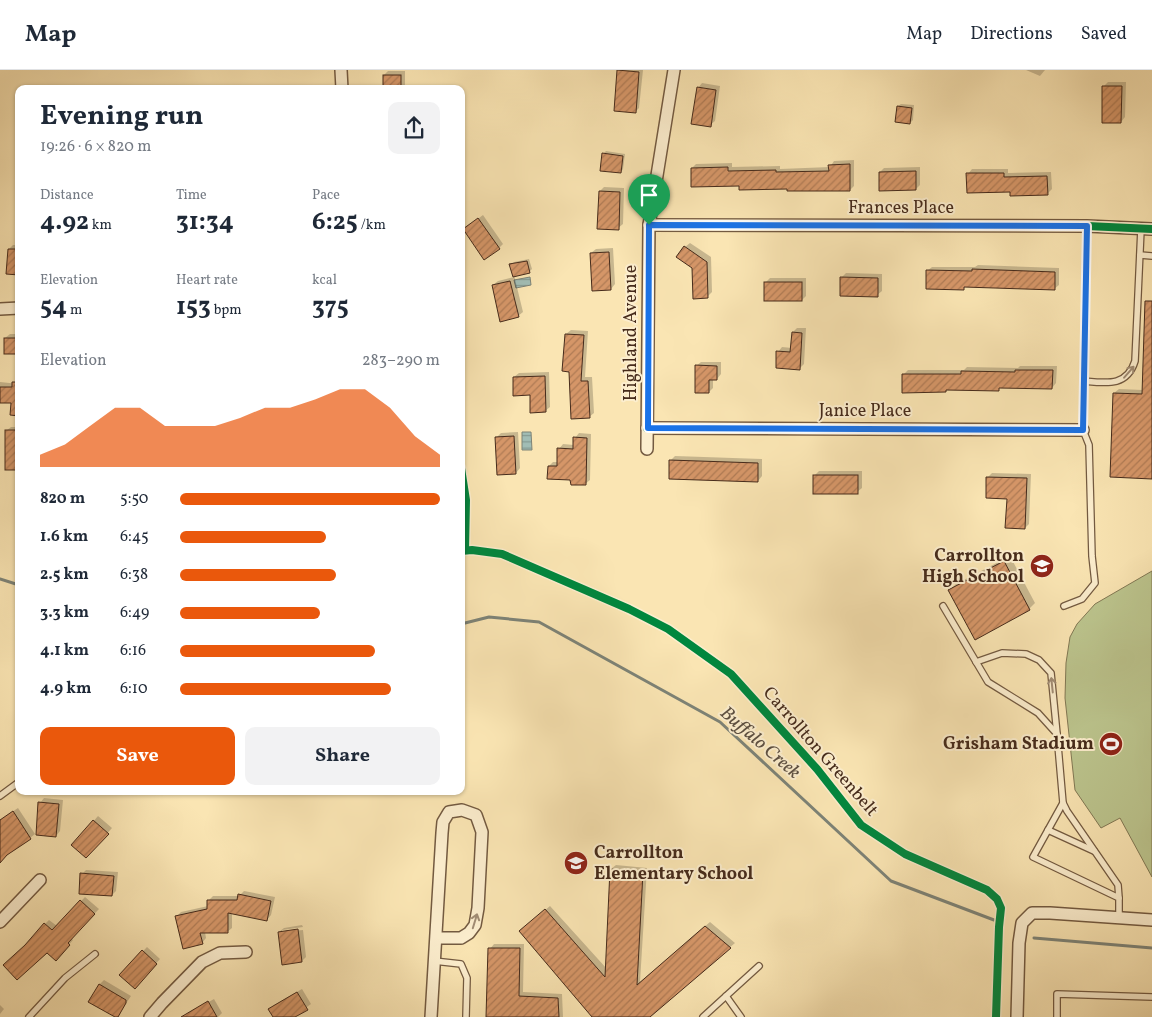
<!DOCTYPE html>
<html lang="en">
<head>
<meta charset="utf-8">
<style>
  body { margin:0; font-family:Vollkorn,serif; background:#f2f2f3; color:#1f2937; height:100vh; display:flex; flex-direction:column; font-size:19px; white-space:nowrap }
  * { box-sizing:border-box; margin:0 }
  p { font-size:16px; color:#747a83 }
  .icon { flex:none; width:28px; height:28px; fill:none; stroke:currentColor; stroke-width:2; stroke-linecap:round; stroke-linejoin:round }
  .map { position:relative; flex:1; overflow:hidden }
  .sheet { position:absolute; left:15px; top:15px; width:450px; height:710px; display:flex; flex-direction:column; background:#fff; border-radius:10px; box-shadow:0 1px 4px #0004 }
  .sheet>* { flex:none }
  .pin { position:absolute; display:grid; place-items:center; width:42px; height:42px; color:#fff; margin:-51px -21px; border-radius:50% 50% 50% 0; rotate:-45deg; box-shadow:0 0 5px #0007 }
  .pin .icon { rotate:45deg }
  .round { display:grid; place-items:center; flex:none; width:52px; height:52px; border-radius:10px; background:#f2f2f3 }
  .head { display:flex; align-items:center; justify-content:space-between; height:85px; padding:0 25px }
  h1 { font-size:28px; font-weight:700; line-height:38px }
  .figures { display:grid; grid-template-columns:repeat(3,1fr); gap:8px; height:85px; padding:5px 25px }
  .figures div { display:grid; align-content:center }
  .figures b { font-size:25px; font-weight:700 }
  .figures small { font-size:14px; font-weight:400 }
  .figures p { font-size:14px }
  .chart { height:140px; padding:10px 25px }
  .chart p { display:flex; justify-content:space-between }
  .chart svg { width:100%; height:90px; margin-top:5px; fill:#ea580c; opacity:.7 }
  .primary-button { display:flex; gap:10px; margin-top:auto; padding:10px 25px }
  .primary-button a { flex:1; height:58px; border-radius:10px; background:#ea580c; color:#fff; font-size:20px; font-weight:700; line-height:58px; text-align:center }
  .primary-button a+a { background:#f2f2f3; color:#1f2937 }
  ul { padding:0 25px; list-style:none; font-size:16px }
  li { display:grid; grid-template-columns:80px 60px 1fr; align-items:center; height:38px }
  li i { height:12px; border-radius:6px; background:#ea580c }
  header { display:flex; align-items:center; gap:30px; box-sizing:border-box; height:70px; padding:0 25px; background:#fff; border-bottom:1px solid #e0e1e3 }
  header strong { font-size:24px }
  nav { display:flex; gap:28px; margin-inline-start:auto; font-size:18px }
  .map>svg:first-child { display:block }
  .grass { fill:#bcc58e; stroke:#817854 }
  .water { fill:url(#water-rules); stroke:#7d8377 }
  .shadow { fill:#0003 }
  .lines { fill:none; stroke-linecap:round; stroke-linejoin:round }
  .stream { stroke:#7d8377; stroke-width:3 }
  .building { fill:url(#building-hatch); stroke:#462b1b }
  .service-casing { stroke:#735a41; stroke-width:8 }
  .minor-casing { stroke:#735a41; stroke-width:14 }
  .service { stroke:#fceece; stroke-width:5.5 }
  .minor { stroke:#fceece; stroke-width:11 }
  .cycleway-casing { stroke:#fceece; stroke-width:11 }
  .cycleway { stroke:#00873e; stroke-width:8 }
  .oneway { stroke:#a18c74 }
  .route-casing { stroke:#fff; stroke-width:10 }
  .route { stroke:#1a73e8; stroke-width:6 }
  .labels { text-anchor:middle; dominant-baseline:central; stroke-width:4; stroke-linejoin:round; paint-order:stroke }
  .street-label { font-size:18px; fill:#462b1b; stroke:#fceece }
  .poi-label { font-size:18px; font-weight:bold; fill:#462b1b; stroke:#fceece; text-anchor:end }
  .water-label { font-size:19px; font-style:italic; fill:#5d5042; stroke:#fceece }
</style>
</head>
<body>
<header>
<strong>Map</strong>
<nav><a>Map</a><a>Directions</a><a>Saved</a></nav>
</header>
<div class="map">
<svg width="1152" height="947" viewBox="0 0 1152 947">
  <defs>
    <pattern id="water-rules" width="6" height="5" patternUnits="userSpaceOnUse" patternTransform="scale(1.25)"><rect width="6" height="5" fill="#a1bdb5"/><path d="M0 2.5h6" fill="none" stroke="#859a92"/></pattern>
    <pattern id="building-hatch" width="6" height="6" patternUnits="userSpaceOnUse" patternTransform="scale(1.25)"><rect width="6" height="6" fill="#d59668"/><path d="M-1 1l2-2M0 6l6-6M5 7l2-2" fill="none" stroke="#af7b55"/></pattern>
  </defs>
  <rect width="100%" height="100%" fill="#fae5b3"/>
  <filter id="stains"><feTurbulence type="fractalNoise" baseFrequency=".004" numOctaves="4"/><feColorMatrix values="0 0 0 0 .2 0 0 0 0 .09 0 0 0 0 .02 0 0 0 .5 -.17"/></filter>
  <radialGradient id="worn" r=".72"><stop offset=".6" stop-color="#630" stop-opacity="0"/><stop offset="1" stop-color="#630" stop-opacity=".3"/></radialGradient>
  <path class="grass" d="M 1152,501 L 1152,807 L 1120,748 L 1101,758 L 1075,720 L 1065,628 L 1066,593 L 1070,567 L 1077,554 L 1095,534 Z"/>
  <g class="water">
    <path d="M 530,207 L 531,215 L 516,218 L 514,210 Z"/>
    <path d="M 522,362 L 531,362 L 532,380 L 522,380 Z"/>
  </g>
  <g class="shadow">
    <path d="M 619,0 L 643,0 L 639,38 L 635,42 Z"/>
    <path d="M 1026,0 L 1045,0 L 1040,6 Z"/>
    <path d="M 388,1 L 405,1 L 405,19 L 384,19 L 384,5 Z"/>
    <path d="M 1108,12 L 1126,12 L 1125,47 L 1121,52 L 1104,16 Z"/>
    <path d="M 702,13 L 720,16 L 715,51 L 710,55 L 698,18 Z"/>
    <path d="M 901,34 L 914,35 L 913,50 L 910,53 L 898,36 Z"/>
    <path d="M 606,81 L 625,84 L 623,99 L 621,102 L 603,84 Z"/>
    <path d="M 854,90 L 854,116 L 850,120 L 740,115 L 692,98 L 696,94 L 732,93 L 732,97 L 780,96 L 780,99 L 830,97 L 834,91 Z"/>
    <path d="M 920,97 L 920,115 L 916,119 L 880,102 L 884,98 Z"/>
    <path d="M 972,99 L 1008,99 L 1008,103 L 1051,102 L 1052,119 L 1047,124 L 1012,121 L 968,104 Z"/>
    <path d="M 604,117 L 624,118 L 623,154 L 618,158 L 600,121 Z"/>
    <path d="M 483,145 L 503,174 L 499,178 L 464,159 Z"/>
    <path d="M 690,173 L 711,187 L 712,222 L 707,227 L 685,177 Z"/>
    <path d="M 13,175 L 19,175 L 19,204 L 9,179 Z"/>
    <path d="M 613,178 L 615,214 L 611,219 L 591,183 L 596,179 Z"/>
    <path d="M 529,189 L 532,199 L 529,202 L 514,205 L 523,242 L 518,246 L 493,215 L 498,211 L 514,207 L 511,195 L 514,192 Z"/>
    <path d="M 978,195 L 1059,198 L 1059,215 L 1054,219 L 966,216 L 963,219 L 927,201 L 932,197 L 975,197 Z"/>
    <path d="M 846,203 L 882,204 L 882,221 L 877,225 L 841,208 Z"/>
    <path d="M 770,208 L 806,208 L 806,226 L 802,230 L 766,212 Z"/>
    <path d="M 1152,236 L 1152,408 L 1114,323 L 1119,319 L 1143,320 Z"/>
    <path d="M 797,258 L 806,258 L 804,294 L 800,298 L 778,282 L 782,277 L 792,278 L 793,262 Z"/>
    <path d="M 571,260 L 588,261 L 585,307 L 592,307 L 594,343 L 589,347 L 570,301 L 566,264 Z"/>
    <path d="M 10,264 L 19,264 L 19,283 L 5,268 Z"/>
    <path d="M 701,292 L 721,292 L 721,304 L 717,309 L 713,309 L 713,318 L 709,322 L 696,296 Z"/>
    <path d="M 1020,296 L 1057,296 L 1056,313 L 1052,318 L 949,318 L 946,321 L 903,305 L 908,300 L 964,300 L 967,297 L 1018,298 Z"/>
    <path d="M 549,302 L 550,337 L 545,341 L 514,307 L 519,303 Z"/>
    <path d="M 0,312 L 19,314 L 12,332 L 0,332 Z"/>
    <path d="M 11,357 L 19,357 L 19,398 L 6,361 Z"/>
    <path d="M 518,362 L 520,398 L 516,403 L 497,367 L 501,363 Z"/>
    <path d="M 579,363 L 591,364 L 590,410 L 585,414 L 571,409 L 549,396 L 553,392 L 558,392 L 559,379 L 563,374 L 574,375 L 575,368 Z"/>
    <path d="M 675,386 L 762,389 L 762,406 L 758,411 L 670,391 Z"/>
    <path d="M 819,401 L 862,401 L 862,418 L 857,422 L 814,406 Z"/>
    <path d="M 992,403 L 1031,404 L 1029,454 L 1025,458 L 1008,428 L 988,407 Z"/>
    <path d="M 1010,486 L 1035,533 L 1029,539 L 950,520 L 956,514 Z"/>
    <path d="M 44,728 L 63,730 L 60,761 L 56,766 L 40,733 Z"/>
    <path d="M 18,738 L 35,764 L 30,768 L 0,757 L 0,750 Z"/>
    <path d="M 98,746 L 112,758 L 91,782 L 73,775 Z"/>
    <path d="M 616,795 L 647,798 L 640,912 L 710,852 L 735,873 L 648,947 L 593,947 L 525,857 L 550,836 L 607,899 L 611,799 Z"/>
    <path d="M 86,800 L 118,802 L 116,821 L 112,825 L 82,804 Z"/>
    <path d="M 244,821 L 275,827 L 271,845 L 267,850 L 232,843 L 232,858 L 227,862 L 205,862 L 206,868 L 202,873 L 176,847 L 181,842 L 208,836 L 208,831 L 213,826 L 239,826 Z"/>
    <path d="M 85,827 L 99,839 L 71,868 L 73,870 L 60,885 L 47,881 L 45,854 L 49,850 L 57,856 Z"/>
    <path d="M 302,855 L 303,857 L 282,860 L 282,862 L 303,860 L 306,887 L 302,891 L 279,862 L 284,858 Z"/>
    <path d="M 494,874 L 524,874 L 523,922 L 562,924 L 563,947 L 487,947 L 490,879 Z"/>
    <path d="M 147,877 L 160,889 L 139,912 L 121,905 Z"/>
    <path d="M 104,910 L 131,926 L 117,947 L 100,914 Z"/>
    <path d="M 302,919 L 311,934 L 293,947 L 275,947 L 270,939 L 274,935 Z"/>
    <path d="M 214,929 L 222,943 L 218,947 L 182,947 Z"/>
    <path d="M 0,935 L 4,939 L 0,944 Z"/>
  </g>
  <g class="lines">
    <g class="stream">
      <path d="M 0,509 L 19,515"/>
      <path d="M 461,554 L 489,547 L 539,552 L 720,652 L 891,811 L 994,850"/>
      <path d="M 1034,868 L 1152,878"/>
    </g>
  </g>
  <g class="building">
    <path d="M 617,0 L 639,2 L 636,43 L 614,41 Z"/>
    <rect x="383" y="5" width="18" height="14"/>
    <path d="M 1102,16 L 1122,16 L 1121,53 L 1102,53 Z"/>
    <path d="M 697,17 L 716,20 L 711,57 L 691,54 Z"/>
    <path d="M 897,36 L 912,38 L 910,54 L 895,52 Z"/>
    <path d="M 602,83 L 623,86 L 621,103 L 600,101 Z"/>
    <path d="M 850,94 L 850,121 L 787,121 L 787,119 L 739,120 L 739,116 L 691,117 L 691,98 L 728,97 L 728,101 L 776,100 L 776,102 L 829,101 L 828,95 Z"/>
    <path d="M 916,101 L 916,120 L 879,121 L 879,102 Z"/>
    <path d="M 966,103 L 1004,103 L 1004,107 L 1047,106 L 1048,125 L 1010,126 L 1010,122 L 967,123 Z"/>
    <path d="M 599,121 L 620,122 L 619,160 L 597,159 Z"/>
    <path d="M 478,148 L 500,179 L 484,190 L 463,159 Z"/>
    <path d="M 684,176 L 707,192 L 708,228 L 693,229 L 692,198 L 676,187 Z"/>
    <path d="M 8,179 L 19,179 L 19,205 L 6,204 Z"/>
    <path d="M 609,182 L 611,220 L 592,221 L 590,183 Z"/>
    <path d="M 527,191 L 530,203 L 513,207 L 509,194 Z"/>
    <path d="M 972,199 L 1055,202 L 1055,220 L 964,217 L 964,220 L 926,219 L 926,200 L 972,201 Z"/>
    <path d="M 840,207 L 878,208 L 878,227 L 840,226 Z"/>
    <path d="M 510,211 L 519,247 L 500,252 L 492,215 Z"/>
    <rect x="764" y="212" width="38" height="19"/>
    <path d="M 1145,231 L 1152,231 L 1152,409 L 1110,407 L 1113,323 L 1142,324 Z"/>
    <path d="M 792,262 L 802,263 L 800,300 L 776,298 L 776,281 L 790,282 Z"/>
    <path d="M 565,264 L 584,265 L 581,311 L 588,311 L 590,348 L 571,349 L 569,302 L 562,301 Z"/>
    <rect x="4" y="268" width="15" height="16"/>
    <path d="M 695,295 L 717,296 L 717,310 L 709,310 L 709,323 L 695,323 Z"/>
    <path d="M 1015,300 L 1053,300 L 1052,319 L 999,318 L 999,321 L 946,320 L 946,322 L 902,323 L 902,304 L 961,304 L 961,301 L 1015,302 Z"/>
    <path d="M 545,306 L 546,342 L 530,343 L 530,325 L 513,326 L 513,307 Z"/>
    <path d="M 12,312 L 19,312 L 19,346 L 10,345 L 11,333 L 0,333 L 0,317 L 12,317 Z"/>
    <rect x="5" y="360" width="14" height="40"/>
    <path d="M 514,366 L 516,404 L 497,405 L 495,367 Z"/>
    <path d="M 573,367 L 587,368 L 586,415 L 571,415 L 570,410 L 547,409 L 548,396 L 557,396 L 557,378 L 573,379 Z"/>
    <path d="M 669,390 L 758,393 L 758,412 L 669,409 Z"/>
    <rect x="813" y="405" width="45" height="19"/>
    <path d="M 986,407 L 1027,408 L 1025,459 L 1005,458 L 1007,429 L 986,428 Z"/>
    <path d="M 1004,491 L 1030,540 L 975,570 L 948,520 Z"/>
    <path d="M 38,732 L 59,734 L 56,767 L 36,765 Z"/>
    <path d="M 13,741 L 31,769 L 7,785 L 0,793 L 0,750 Z"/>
    <path d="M 93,750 L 109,764 L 86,788 L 71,775 Z"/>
    <path d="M 610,799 L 643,802 L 637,915 L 705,856 L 731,878 L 650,947 L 592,947 L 519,861 L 545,839 L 605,907 Z"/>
    <path d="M 80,803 L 114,806 L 112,826 L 79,824 Z"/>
    <path d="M 238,824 L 271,831 L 267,851 L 228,843 L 228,863 L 200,863 L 203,874 L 183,879 L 175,846 L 207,839 L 207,830 L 237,830 Z"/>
    <path d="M 80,830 L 95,844 L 68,873 L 70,875 L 56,891 L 47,883 L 17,910 L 3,895 L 25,875 L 44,853 L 52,860 Z"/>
    <path d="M 298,859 L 302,892 L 282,895 L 278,862 Z"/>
    <path d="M 488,878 L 520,878 L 519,926 L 558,928 L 559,947 L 486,947 Z"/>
    <path d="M 142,880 L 157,894 L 135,919 L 119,905 Z"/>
    <path d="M 99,914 L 126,930 L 126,933 L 118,947 L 115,947 L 88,932 Z"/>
    <path d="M 297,922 L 308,940 L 295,947 L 273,947 L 268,939 Z"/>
    <path d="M 208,931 L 217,947 L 181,947 Z"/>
  </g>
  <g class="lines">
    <g class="service-casing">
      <g id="service">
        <path d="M 1140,185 L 1152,186"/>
        <path d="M 1084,311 C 1106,313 1127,317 1135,291 L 1141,159"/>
        <path d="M 943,536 L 988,612 L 1038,643 L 1057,664 L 1063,733 L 1033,787 L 1119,828 L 1119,848"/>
        <path d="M 1064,536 L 1082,529 L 1095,513 L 1092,486 L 1089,375 L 1083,360 L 1087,156"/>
        <path d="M 976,592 L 1002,583 L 1026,584 L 1039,590 L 1051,603 L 1057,664"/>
        <path d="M 0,726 L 19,712"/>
        <path d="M 1063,733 L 1067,741 L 1118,815 L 1119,828"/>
        <path d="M 1048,760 L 1094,781"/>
        <path d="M 434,891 L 461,894 L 467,908 L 466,947"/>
        <path d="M 726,926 L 741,947"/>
        <path d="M 29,947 L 65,908 L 95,884"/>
        <path d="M 703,947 L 759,896"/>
        <path d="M 1057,947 L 1057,924 L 1152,927"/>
      </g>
    </g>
    <g class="minor-casing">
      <g id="minor">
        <path d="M 341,0 L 342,19"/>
        <path d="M 649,155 L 1087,156 L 1152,159"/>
        <path d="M 0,239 L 19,238"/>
        <path d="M 647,358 L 1083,360"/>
        <path d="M 647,379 L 649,155 L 674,0"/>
        <path d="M 0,852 L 40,810"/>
        <path d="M 150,947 L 162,933 L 202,892 L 220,883 L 246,882"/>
        <path d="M 431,947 L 442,763 L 443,752 L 449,742 L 462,740 L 476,745 L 482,762 L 478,838 L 475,855 L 469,863 L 461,868 L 436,868"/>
        <path d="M 1017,947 L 1019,873 L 1022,853 L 1032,843 L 1050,843 L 1152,850"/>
      </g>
    </g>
    <use href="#service" class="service"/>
    <use href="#minor" class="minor"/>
    <g class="cycleway-casing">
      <g id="cycleway">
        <path d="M 649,155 L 1087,156 L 1152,159"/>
        <path d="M 647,358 L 1083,360"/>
        <path d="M 461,398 L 466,430 L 465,480"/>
        <path d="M 461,481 L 472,480 L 502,484 L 629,539 L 668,559 L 731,604 L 817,699 L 861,755 L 905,784 L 987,820 L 997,829 L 1001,838 L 999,857 L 996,947"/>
      </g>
    </g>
    <use href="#cycleway" class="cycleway"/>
  </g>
  <defs><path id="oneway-shaft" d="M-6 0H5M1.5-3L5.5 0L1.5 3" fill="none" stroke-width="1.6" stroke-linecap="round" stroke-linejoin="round" transform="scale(1.25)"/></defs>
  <g class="oneway">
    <use href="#oneway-shaft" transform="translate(1129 302) rotate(-49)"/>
    <use href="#oneway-shaft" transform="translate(1052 615) rotate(-96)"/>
    <use href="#oneway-shaft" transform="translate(475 851) rotate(-73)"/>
  </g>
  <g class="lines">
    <g class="route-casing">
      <path id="route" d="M 649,155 L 1087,156 L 1083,360 L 648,358 Z"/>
    </g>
    <use href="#route" class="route"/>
  </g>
  <defs>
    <g id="school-disc" transform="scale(1.25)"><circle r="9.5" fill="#8f2418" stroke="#fceece"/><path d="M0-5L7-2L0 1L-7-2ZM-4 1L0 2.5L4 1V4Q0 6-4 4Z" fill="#fff"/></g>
    <g id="stadium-disc" transform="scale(1.25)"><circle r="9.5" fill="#8f2418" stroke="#fceece"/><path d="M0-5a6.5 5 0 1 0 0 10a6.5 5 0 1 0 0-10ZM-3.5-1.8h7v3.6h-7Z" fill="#fff"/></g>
  </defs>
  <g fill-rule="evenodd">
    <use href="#school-disc" x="1042" y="496"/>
    <use href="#stadium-disc" x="1111" y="674"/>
    <use href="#school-disc" x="576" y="793"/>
  </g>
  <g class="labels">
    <g class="street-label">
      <text x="901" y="138">Frances Place</text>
      <text transform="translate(631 263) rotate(-90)">Highland Avenue</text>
      <text x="865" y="341">Janice Place</text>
      <text transform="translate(820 682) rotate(49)">Carrollton Greenbelt</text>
    </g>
    <g class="poi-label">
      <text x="1024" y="486">Carrollton<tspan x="1024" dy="21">High School</tspan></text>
      <text x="1094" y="674">Grisham Stadium</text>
      <text x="594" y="783" text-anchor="start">Carrollton<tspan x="594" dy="21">Elementary School</tspan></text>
    </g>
    <g class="water-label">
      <text transform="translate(760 673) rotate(41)">Buffalo Creek</text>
    </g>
  </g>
  <rect width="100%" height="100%" filter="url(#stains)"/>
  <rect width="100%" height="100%" fill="url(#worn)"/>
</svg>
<div class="pin" style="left:649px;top:155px;background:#1e9e55"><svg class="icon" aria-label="arrive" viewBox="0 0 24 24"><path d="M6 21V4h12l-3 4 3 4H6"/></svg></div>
<section class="sheet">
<div class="head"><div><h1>Evening run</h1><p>19:26 · 6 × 820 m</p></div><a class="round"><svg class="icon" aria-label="share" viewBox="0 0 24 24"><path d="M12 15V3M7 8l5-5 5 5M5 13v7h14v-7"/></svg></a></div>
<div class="figures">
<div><p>Distance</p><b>4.92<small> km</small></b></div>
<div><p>Time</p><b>31:34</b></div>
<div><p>Pace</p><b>6:25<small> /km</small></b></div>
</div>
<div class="figures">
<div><p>Elevation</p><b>54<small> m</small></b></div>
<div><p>Heart rate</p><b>153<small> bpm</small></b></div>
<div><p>kcal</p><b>375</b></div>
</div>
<div class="chart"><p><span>Elevation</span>283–290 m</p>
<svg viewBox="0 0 160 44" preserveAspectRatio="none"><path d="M0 44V38L10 33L20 24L30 15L40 15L50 24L60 24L70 24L80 20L90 15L100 15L110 11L120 6L130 6L140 15L150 29L160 38V44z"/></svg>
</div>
<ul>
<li><b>820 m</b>5:50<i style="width:100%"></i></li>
<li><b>1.6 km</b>6:45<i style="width:56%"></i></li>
<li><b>2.5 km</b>6:38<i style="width:60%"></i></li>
<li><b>3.3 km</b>6:49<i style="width:54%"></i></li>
<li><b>4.1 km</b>6:16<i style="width:75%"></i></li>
<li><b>4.9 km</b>6:10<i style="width:81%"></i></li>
</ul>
<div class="primary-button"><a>Save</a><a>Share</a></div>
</section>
</div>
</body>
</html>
